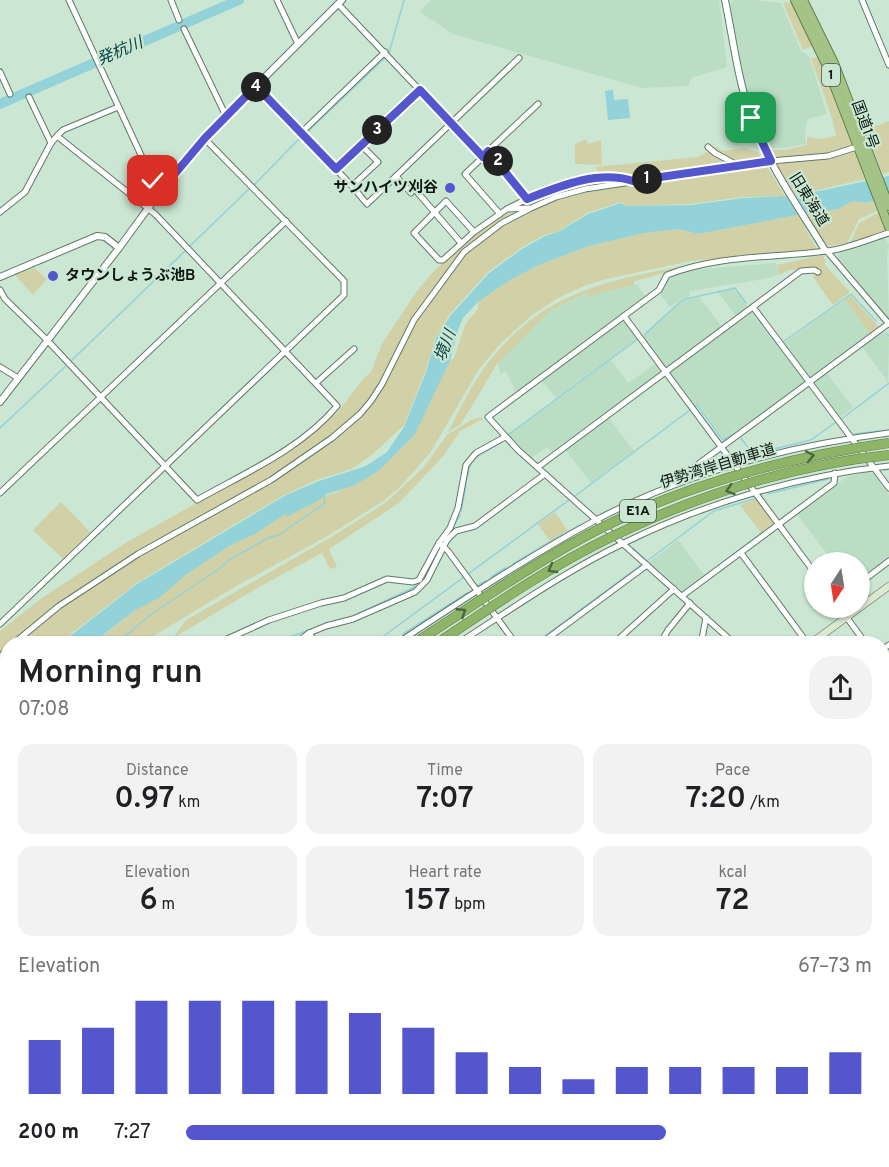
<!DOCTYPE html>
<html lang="en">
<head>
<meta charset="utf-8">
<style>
  body { margin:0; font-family:Overpass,"Noto Sans JP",sans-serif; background:#f2f2f2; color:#202124; height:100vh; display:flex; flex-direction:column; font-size:22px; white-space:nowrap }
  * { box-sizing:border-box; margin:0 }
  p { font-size:20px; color:#757577 }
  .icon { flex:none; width:33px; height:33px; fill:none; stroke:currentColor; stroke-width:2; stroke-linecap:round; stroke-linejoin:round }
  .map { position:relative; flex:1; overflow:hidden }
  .panel { position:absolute; left:0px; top:636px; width:890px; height:531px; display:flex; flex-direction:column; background:#fff; border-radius:24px 24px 0 0; box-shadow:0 2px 4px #0004 }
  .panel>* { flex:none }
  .needle { width:39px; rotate:192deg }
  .fabs { position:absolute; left:804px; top:552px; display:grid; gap:12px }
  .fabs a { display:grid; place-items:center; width:66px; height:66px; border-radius:50%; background:#fff; box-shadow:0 2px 4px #0004; font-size:30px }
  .pin { position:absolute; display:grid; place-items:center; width:51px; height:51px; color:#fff; margin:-26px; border-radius:12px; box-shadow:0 3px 9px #0006 }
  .km { position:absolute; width:30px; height:30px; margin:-15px; border-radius:50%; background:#222; color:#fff; font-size:16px; line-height:30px; text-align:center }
  .round { display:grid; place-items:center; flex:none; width:63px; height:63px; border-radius:24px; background:#f2f2f2 }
  .summary { display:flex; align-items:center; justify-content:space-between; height:102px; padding:0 18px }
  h1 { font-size:33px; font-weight:600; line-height:45px }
  .stats { display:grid; grid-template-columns:repeat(3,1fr); gap:9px; height:102px; padding:6px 18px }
  .stats div { display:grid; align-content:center; border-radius:15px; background:#f2f2f2; text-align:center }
  .stats b { font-size:30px; font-weight:600 }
  .stats small { font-size:16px; font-weight:400 }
  .stats p { font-size:16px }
  .chart { height:168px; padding:12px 18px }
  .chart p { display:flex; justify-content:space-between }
  .chart svg { width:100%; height:108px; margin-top:6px; stroke:#5456cd; stroke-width:6 }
  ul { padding:0 18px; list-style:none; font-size:20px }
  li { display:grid; grid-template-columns:96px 72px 1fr; align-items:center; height:45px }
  li i { height:15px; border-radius:8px; background:#5456cd }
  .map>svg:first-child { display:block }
  .built { fill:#baddc4 }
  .green { fill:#d1d0a6 }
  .water { fill:#93d2d8 }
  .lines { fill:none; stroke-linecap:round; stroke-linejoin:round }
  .stream { stroke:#93d2d8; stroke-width:1.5 }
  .river { stroke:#93d2d8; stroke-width:10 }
  .minor-casing { stroke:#607968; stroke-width:7 }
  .tertiary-casing { stroke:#607968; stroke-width:8 }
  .secondary-casing { stroke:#607968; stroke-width:8 }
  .trunk-casing { stroke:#617d49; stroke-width:10 }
  .motorway-casing { stroke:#617d49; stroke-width:10 }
  .minor { stroke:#fff; stroke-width:5 }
  .tertiary { stroke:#fff; stroke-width:6 }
  .secondary { stroke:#dde8d1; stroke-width:7 }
  .trunk { stroke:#a4c386; stroke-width:8 }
  .motorway { stroke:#8eb467; stroke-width:9 }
  .motorway-bridge-casing { stroke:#617d49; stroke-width:10; stroke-linecap:butt }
  .motorway-bridge { stroke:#8eb467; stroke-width:9 }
  .oneway { stroke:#4e663c }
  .route-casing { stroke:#fff; stroke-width:12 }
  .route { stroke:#5456cd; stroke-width:8 }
  .poi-dot { fill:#5456cd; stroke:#cbe7d3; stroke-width:2 }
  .labels { text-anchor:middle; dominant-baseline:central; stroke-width:4.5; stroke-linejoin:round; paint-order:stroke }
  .shield { fill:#cbe7d3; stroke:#47564b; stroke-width:1.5 }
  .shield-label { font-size:14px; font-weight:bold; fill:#0e1811 }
  .street-label { font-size:15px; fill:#0e1811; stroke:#cbe7d3 }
  .poi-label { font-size:15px; font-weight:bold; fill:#0e1811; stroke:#cbe7d3; text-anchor:end }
  .water-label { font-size:16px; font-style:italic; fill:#084348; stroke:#cbe7d3 }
</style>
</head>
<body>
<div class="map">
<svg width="889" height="1167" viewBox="0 0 889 1167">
  <rect width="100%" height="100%" fill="#cbe7d3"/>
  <g class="built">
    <path d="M 431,0 L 719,0 L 727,67 L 691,78 L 688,86 L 642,88 L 453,34 L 420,12 Z"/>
    <path d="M 734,0 L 757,0 L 781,3 L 801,51 L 809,56 L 827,114 L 807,119 L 805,130 L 806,144 L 784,148 L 769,148 L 755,120 L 745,87 L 732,22 L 731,3 Z"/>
    <path d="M 884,237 L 889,245 L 887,257 L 889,319 L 838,259 L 838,256 L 842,251 Z"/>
    <path d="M 776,263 L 779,275 L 764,279 L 689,291 L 690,297 L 680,300 L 670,307 L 658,292 L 671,275 L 688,270 Z"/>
    <path d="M 636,284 L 645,296 L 516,392 L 506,372 L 501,374 L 497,364 L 550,311 L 586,293 L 589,297 L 601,292 Z"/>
    <path d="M 735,288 L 748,307 L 736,316 L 718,292 Z"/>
    <path d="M 699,297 L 722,327 L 668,367 L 665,367 L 643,336 L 681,302 Z"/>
    <path d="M 845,299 L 870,334 L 811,378 L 809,378 L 783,344 Z"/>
    <path d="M 751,312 L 778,348 L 780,347 L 805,379 L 804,383 L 737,432 L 736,430 L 724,439 L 698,404 L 695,406 L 671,373 L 671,370 Z"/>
    <path d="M 622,319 L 625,320 L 639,338 L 556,398 L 541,380 Z"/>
    <path d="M 883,331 L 889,338 L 888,382 L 862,347 Z"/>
    <path d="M 611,360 L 628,383 L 656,363 L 662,371 L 551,452 L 547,447 L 531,458 L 508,436 Z"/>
    <path d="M 827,373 L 853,408 L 839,418 L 814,384 L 814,381 Z"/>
    <path d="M 608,417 L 634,451 L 591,483 L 565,449 Z"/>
    <path d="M 869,472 L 874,474 L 889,495 L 889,558 L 860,580 L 860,562 L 833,562 L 797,514 L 848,476 Z"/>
    <path d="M 678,540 L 705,576 L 683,592 L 648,563 Z"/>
    <path d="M 223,1160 L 310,1160 L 311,1167 L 220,1167 Z"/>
  </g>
  <g class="green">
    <path d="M 792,2 L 813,46 L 803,50 L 783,3 Z"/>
    <path d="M 811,58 L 818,58 L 853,145 L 825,153 L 773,158 L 767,150 L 785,150 L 807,145 L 807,137 L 822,139 L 836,136 L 832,118 Z"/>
    <path d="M 889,121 L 889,172 L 883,174 L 866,130 Z"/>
    <path d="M 586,139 L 588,144 L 601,140 L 602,165 L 575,164 L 575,144 Z"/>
    <path d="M 716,147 L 723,151 L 744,148 L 758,152 L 763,160 L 631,178 L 601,175 L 595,167 L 698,157 Z"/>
    <path d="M 855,152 L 865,179 L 796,195 L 776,164 L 828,158 Z"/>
    <path d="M 766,165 L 785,196 L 743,197 L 690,204 L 625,206 L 621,202 L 587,213 L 559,231 L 544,235 L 521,248 L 488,272 L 450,314 L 436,337 L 425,372 L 404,425 L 372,455 L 352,469 L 319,479 L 286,494 L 242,520 L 137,583 L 59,643 L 8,644 L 7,689 L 0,696 L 0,631 L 42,598 L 127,542 L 248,474 L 298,442 L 338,412 L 362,380 L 371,372 L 383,342 L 417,291 L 434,271 L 475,233 L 505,214 L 531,211 L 569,195 L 633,183 Z"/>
    <path d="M 619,178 L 624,180 C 602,184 581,188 560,194 C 544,198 531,205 515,207 C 548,189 581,181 619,178 Z"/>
    <path d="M 853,201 L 868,203 L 873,201 L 877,211 L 859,219 L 847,243 L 827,246 L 806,213 L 838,209 Z"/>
    <path d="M 878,213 L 885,231 L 850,243 L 859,223 Z"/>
    <path d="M 798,215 L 817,249 L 691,261 L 606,279 L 584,286 L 558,298 L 532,315 L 498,346 L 478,371 L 430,453 L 399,488 L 383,501 L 331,534 L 238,585 L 142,643 L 93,644 L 134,611 L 159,598 L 187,574 L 233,544 L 255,534 L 288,512 L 287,516 C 304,508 321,496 339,491 L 415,433 L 450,361 L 454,358 L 466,323 L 478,309 L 478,302 L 510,280 L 539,265 L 589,246 L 644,233 L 679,229 L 698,234 Z"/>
    <path d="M 822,255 L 826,261 L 824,264 L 850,292 L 833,305 L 813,277 L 818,273 L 821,268 L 789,270 L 779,275 L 777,265 Z"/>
    <path d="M 679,267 L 666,273 L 634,281 L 634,285 L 601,292 L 589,297 L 586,293 L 550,311 L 497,364 L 461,424 L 448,432 C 459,411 470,388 484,368 C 537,297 596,282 679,267 Z"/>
    <path d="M 34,268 L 47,279 L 33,295 L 15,275 Z"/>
    <path d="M 850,295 L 879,327 L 870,334 L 845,299 Z"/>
    <path d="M 481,417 L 483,419 L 460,431 L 444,455 L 399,503 L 329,549 L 337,567 L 330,569 L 322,553 L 259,587 L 173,638 L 186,620 L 333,536 L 385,503 L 423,468 L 447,435 L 471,420 Z"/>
    <path d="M 756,499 L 774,523 L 761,533 L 740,505 Z"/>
    <path d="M 61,502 L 90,532 L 63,559 L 33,530 Z"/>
    <path d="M 555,512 L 568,531 L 550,541 L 538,524 Z"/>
  </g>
  <g class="water">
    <path d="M 613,90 L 614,100 L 628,99 L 630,118 L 608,120 L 605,91 Z"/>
    <path d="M 889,176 L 889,195 L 867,203 L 853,201 L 838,209 L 806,213 L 796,196 Z"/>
    <path d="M 786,196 L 798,215 L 698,234 L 679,229 L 644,233 L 589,246 L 539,265 L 510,280 L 478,302 L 463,318 L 458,330 L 450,361 L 415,434 L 380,470 L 355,485 L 327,494 L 318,501 L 286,517 L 287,513 L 255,534 L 233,544 L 187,574 L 159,598 L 134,611 L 93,643 L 61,643 L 137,584 L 286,495 L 319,481 L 366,466 L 387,452 L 404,427 L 426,372 L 436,338 L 451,315 L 489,273 L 522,249 L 545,236 L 560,231 L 588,214 L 621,203 L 625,206 L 691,205 L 743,198 Z"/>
  </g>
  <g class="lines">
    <g class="stream">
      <path d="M 389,53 L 404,0"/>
      <path d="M 305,134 L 386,57"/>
      <path d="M 254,185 L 301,137"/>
      <path d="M 189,247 L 250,188"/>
      <path d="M 754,313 L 778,346"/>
      <path d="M 886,333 L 889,336"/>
      <path d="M 645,334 L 681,301 L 686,299 L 735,288 L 746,303"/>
      <path d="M 783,342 L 851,294 L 876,321"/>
      <path d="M 70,362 L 186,250"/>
      <path d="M 695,407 L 697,405 L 723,440 L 737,432"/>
      <path d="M 840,420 L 889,383"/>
      <path d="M 0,428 L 67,365"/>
      <path d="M 854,434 L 889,430"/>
      <path d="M 508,435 L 638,339"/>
      <path d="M 740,437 L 753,454 L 811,440 L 836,422"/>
      <path d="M 476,457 L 500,443"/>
      <path d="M 736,459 L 752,453"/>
      <path d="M 885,470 L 889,469"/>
      <path d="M 696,474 L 722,465 L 727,459"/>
      <path d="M 466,482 L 470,465"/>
      <path d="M 768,494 L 828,479"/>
      <path d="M 575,496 L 690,410"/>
      <path d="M 461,511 L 466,485"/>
      <path d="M 577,526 L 581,525"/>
      <path d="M 453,527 L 460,515"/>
      <path d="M 566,533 L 575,528"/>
      <path d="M 633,548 L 647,561 L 714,511 L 757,498"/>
      <path d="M 513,564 L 563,534"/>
      <path d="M 468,574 L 569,500"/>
      <path d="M 706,575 L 763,532"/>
      <path d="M 491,577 L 505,568"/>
      <path d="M 478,585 L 485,581"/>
      <path d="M 353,616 L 417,586"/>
      <path d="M 403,634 L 467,593"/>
      <path d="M 116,644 L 149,616 L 219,569 L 229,560 L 268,538 L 279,535 L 325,503 L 324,496"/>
      <path d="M 270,644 L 312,629"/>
      <path d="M 373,644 L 464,577"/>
      <path d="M 389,644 L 398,638"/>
      <path d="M 534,644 L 641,565"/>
      <path d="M 0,862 L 1,859"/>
      <path d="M 0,918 L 8,912"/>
      <path d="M 0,1036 L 8,1030"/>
      <path d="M 635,1160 L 646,1165"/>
      <path d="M 219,1167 L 222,1160"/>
      <path d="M 717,1167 L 718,1167"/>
    </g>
    <g class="river">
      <path d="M 0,104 L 239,0"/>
      <path d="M 882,1123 L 889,1122"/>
    </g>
    <g class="minor-casing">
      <g id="minor">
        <path d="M 69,0 L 153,181 L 162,189"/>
        <path d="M 171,0 L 179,20"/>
        <path d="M 277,0 L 298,44"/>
        <path d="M 862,0 L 889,65"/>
        <path d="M 338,4 L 483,157 L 488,151 L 527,199 L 507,209"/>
        <path d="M 184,29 L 226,116"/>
        <path d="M 0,72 L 10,94"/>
        <path d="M 256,86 L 352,186 L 367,204 L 519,58"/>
        <path d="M 29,97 L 51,143"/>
        <path d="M 300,134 L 385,52"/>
        <path d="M 57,136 L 63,130 L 118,107"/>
        <path d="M 708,147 L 715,153 L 739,166"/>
        <path d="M 488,151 L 538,104"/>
        <path d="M 483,157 L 465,174 L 500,214"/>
        <path d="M 336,169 L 420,90"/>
        <path d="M 396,176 L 411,193"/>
        <path d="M 352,186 L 378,162 L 361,145"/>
        <path d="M 418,193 L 461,243"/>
        <path d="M 527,199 C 557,186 596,170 629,180"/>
        <path d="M 0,212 L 25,192 L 51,143 L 57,136 L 155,214 L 337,406 C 301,449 245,473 197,500 L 47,340 L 5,299 L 0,290"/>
        <path d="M 474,232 L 446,201 L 414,233 L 439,260 L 443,260 L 474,232 L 507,209 L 529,208"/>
        <path d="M 826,250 L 889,324"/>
        <path d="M 753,307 L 889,488"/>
        <path d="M 624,316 L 814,572"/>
        <path d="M 0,367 L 18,378"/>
        <path d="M 316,383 L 354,349"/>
        <path d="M 538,467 L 801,271 L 814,270 L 818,272"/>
        <path d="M 671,486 L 674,482 L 888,324"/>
        <path d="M 0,493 L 286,221"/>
        <path d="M 439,543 L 450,528 L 458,508 L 466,465 L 476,453 L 505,437"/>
        <path d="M 741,553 L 808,644"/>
        <path d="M 860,583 L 889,561"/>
        <path d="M 682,596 L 834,483 L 835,473"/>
        <path d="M 840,608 L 866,644"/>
        <path d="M 0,624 L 344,295 L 344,281 L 205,139"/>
        <path d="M 309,633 L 317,644"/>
        <path d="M 13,644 L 59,606 L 138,554 L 271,480 L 332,438 L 360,414 L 371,401 L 382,384 L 414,320 L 464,252 L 502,223 L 531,208 L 556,197 L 585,189 L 771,161 L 828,156 L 860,146"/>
        <path d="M 197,644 L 225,640 L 269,620 L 321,603 L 344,598 L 387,579 L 413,582 L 419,580 L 439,543 L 448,551 L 516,644"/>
        <path d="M 295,644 L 309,633 L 326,626 L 353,619 L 415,592 L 427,580 L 447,540 L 456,531 L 475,526 L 545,474"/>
        <path d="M 396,644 C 461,601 526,558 594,521 C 685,473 787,446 889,433"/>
        <path d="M 457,644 C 512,609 564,572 622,544 C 704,503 798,476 889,466"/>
        <path d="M 540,644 L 647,565"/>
        <path d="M 613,644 L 674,589"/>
        <path d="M 660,644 L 668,630 L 690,603"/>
        <path d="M 701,644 L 706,618"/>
        <path d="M 735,644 L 518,450 L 488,417 L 659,290 L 667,275 C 718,255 773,258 827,251 C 847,249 869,239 889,233"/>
        <path d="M 882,650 L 889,645"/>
        <path d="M 0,657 L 8,649"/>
        <path d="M 882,663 L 889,671"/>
        <path d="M 882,719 L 889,711"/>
        <path d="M 882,731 L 889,738"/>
        <path d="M 882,804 L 889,810"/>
        <path d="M 882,836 L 889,829"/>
        <path d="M 882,843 L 889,849"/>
        <path d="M 0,844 L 8,831"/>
        <path d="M 0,872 L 8,855"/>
        <path d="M 882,911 L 889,901"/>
        <path d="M 882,949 L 889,957"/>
        <path d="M 0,977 L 8,971"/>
        <path d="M 882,977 L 889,972"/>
        <path d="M 882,1004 L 889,1011"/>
        <path d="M 0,1080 L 8,1078"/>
        <path d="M 0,1091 L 8,1106"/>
        <path d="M 882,1118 L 889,1116"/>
        <path d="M 106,1160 L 112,1167"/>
        <path d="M 427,1160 L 428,1167"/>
        <path d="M 474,1160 L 476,1167"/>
        <path d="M 588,1160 L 597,1167"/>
        <path d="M 861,1160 L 870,1167"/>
        <path d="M 721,1165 L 732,1160"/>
        <path d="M 41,1167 L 51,1160"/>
        <path d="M 96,1167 L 101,1160"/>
        <path d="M 352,1167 L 356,1160"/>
        <path d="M 505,1167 L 509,1160"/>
        <path d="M 560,1167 L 568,1160"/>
        <path d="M 650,1167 L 658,1160"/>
      </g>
    </g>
    <g class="tertiary-casing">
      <g id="tertiary">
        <path d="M 725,0 C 733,39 738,80 751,117 C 768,164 797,205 823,247"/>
        <path d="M 0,277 L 97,236 L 105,237 L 119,248"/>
        <path d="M 0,402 L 119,248 L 176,170 L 226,116 L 342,0"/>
        <path d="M 0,790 L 8,790"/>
        <path d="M 790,1167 L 799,1160"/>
      </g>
    </g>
    <g class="secondary-casing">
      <g id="secondary">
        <path d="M 810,644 L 889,586"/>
        <path d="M 175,1167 L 182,1160"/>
      </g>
    </g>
    <g class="trunk-casing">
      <g id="trunk">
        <path d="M 795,0 L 826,64 L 889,227"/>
        <path d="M 803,0 L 834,63 L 889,206"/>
      </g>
    </g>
    <g class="motorway-casing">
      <g id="motorway">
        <path d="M 0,765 L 8,766"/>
        <path d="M 0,780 L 8,780"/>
      </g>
    </g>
    <use href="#minor" class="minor"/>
    <use href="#tertiary" class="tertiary"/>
    <use href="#secondary" class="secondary"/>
    <use href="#trunk" class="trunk"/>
    <use href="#motorway" class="motorway"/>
    <g class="motorway-bridge-casing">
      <g id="motorway-bridge">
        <path d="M 413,644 C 476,604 536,561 603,527 C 693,482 790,457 889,443"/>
        <path d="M 436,644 C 493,606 549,567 611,537 C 698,495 793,465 889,455"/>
      </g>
    </g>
    <use href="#motorway-bridge" class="motorway-bridge"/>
  </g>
  <defs><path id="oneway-chevron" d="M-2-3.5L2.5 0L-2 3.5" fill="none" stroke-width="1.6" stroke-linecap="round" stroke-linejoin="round" transform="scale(1.5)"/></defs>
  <g class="oneway">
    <use href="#oneway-chevron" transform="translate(810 456) rotate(-11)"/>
    <use href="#oneway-chevron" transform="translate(730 490) rotate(162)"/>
    <use href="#oneway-chevron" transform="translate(552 569) rotate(150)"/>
    <use href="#oneway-chevron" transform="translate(462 612) rotate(-33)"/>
  </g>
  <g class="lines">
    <g class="route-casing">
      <path id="route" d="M 153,181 L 162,189 L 205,138 L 256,86 L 336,169 L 420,90 L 483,157 L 488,151 L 527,199 C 560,186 598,170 633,181 L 771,161 L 751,118"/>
    </g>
    <use href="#route" class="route"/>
  </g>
  <g class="poi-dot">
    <circle cx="450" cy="188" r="6"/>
    <circle cx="53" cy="276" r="6"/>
  </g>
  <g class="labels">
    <g class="shield">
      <rect x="822" y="64" width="18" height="22" rx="4.5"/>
      <rect x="620" y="500" width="36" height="22" rx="4.5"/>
    </g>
    <g class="shield-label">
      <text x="831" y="75">1</text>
      <text x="638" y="511">E1A</text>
    </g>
    <g class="street-label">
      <text transform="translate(864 125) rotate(70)">国道1号</text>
      <text transform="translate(808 200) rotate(58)">旧東海道</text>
      <text transform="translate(718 467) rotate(-17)">伊勢湾岸自動車道</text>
    </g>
    <g class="poi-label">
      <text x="438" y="188">サンハイツ刈谷</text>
      <text x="65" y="276" text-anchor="start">タウンしょうぶ池B</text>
    </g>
    <g class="water-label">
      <text transform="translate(120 52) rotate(-23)">発杭川</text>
      <text transform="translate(446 346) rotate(-69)">境川</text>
    </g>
  </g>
</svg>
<div class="fabs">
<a><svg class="needle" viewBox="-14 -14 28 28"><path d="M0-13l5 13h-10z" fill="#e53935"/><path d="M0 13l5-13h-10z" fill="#757577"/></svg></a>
</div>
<div class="pin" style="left:751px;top:118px;background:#1e9e55"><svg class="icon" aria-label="arrive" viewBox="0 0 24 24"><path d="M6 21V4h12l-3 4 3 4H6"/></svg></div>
<div class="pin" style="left:153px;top:181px;background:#d93025"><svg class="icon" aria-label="check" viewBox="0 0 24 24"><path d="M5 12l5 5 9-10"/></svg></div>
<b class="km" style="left:647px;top:179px">1</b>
<b class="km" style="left:498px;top:161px">2</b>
<b class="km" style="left:377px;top:130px">3</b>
<b class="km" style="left:256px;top:87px">4</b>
<section class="panel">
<div class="summary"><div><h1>Morning run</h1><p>07:08</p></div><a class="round"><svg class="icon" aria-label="share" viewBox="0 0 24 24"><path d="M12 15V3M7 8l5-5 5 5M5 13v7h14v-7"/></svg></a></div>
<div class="stats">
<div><p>Distance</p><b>0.97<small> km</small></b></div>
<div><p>Time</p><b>7:07</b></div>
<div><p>Pace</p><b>7:20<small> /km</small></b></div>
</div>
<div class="stats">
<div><p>Elevation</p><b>6<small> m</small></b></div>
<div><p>Heart rate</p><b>157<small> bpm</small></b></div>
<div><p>kcal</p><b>72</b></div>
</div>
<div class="chart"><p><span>Elevation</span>67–73 m</p>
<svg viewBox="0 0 160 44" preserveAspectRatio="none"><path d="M5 44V22M15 44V17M25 44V6M35 44V6M45 44V6M55 44V6M65 44V11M75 44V17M85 44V27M95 44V33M105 44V38M115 44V33M125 44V33M135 44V33M145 44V33M155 44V27"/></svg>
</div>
<ul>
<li><b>200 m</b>7:27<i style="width:70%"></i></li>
</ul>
</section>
</div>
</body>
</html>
